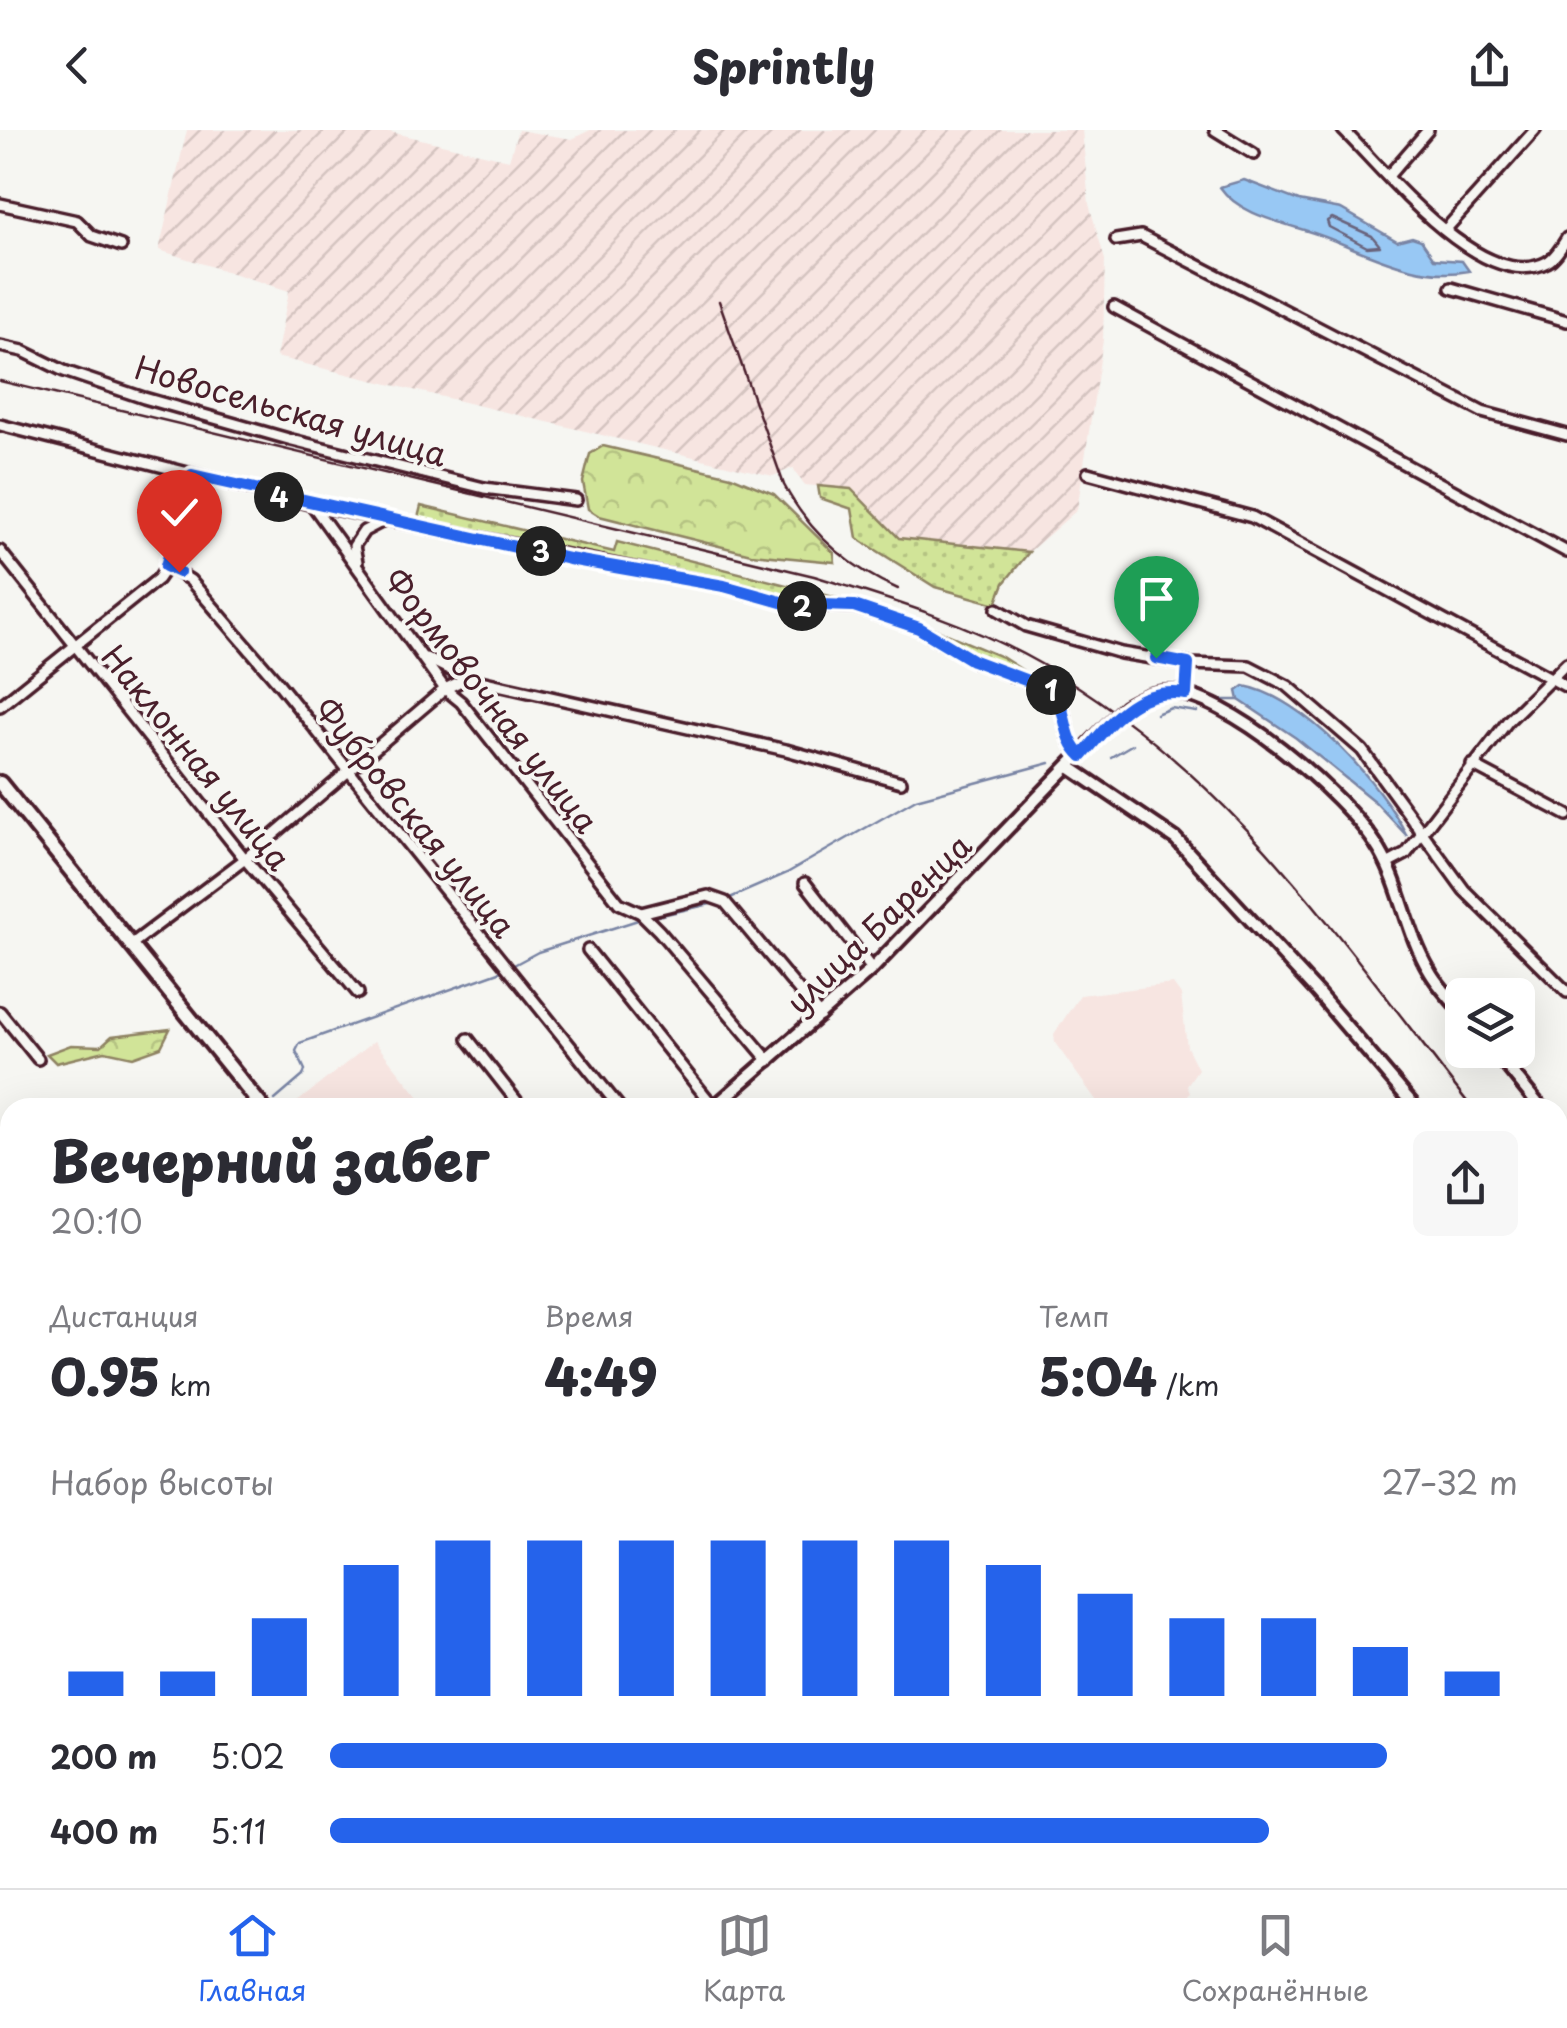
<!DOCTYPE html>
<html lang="ru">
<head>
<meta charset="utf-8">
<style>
  body { margin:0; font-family:"Playpen Sans",sans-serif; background:#f7f7f7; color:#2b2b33; height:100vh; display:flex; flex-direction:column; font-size:38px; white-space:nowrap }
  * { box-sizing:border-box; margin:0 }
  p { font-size:32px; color:#7c7c81 }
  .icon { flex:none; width:55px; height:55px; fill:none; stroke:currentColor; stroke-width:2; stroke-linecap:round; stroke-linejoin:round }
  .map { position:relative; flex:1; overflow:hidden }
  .details { position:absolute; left:0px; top:968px; width:1568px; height:792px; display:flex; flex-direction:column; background:#fff; border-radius:30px 30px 0 0; box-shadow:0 10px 40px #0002 }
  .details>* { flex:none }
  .buttons { position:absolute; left:1445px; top:848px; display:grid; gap:20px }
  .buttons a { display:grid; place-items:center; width:90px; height:90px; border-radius:15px; background:#fff; box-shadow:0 10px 40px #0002; font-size:50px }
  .pin { position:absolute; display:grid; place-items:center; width:85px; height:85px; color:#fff; margin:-102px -42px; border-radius:50% 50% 50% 0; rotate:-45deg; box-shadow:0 0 10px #0007 }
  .pin .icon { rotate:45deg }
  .km { position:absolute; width:50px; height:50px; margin:-25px; border-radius:50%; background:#222; color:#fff; font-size:28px; line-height:50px; text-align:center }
  .round { display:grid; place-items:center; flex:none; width:105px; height:105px; border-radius:15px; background:#f7f7f7 }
  .overview { display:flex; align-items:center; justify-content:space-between; height:170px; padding:0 50px }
  h1 { font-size:55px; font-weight:800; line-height:75px }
  .metrics { display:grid; grid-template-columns:repeat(3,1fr); gap:15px; height:170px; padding:10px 50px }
  .metrics div { display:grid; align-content:center }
  .metrics b { font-size:50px; font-weight:800 }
  .metrics small { font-size:28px; font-weight:400 }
  .metrics p { font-size:28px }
  .chart { height:280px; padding:20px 50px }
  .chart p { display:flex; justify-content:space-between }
  .chart svg { width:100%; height:180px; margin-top:10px; stroke:#2563eb; stroke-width:6 }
  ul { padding:0 50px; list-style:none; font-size:32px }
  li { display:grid; grid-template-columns:160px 120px 1fr; align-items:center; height:75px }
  li i { height:25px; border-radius:12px; background:#2563eb }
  header { display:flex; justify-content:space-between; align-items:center; height:130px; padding:0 50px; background:#fff; font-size:45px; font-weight:800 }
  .dock { display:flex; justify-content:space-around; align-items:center; height:140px; border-top:2px solid #e1e1e2; background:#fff; font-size:28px; color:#7c7c81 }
  .dock a { display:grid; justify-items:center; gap:5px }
  .dock .active { color:#2563eb }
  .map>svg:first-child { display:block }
  .built { fill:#f7e5e1 }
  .industrial { fill:url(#industrial-furrows) }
  .grass { fill:url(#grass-dots); stroke:#8e8262; stroke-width:2.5 }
  .forest { fill:url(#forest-crowns); stroke:#8e8262; stroke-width:2.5 }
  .water { fill:#98c8f4; stroke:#7984a4; stroke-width:2.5 }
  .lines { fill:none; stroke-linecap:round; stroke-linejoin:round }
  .shore { stroke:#69637b; stroke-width:2.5 }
  .stream { stroke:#7984a4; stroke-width:2.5 }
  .minor-casing { stroke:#4a1f2b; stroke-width:16 }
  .tertiary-casing { stroke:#4a1f2b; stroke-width:18 }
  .secondary-casing { stroke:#4a1f2b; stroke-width:20 }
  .minor { stroke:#f6f6f2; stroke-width:9 }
  .tertiary { stroke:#f6f6f2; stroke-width:10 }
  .secondary { stroke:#f6f6f2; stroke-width:12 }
  .rail { stroke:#4a1f2b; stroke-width:2.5 }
  .route-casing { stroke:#fff; stroke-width:20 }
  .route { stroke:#2563eb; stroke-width:12 }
  .labels { text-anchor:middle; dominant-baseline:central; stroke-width:8; stroke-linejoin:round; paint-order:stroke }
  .street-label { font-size:32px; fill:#4a1f2b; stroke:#f6f6f2 }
</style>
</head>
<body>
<header><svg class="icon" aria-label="back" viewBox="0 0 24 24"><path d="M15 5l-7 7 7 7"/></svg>Sprintly<svg class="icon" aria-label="share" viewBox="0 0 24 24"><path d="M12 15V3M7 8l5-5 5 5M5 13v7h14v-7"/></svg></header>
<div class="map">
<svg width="1567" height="1758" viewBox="0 0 1567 1758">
  <defs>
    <pattern id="industrial-furrows" width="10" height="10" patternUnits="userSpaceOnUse" patternTransform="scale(2.5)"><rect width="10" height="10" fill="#f7e5e1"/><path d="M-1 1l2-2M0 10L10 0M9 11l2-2" fill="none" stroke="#d5c4c1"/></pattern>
    <pattern id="grass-dots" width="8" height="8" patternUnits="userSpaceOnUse" patternTransform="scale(2.5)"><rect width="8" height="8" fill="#d1e498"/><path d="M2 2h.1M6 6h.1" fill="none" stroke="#b5c383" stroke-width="1.8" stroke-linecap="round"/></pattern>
    <pattern id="forest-crowns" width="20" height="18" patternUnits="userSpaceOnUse" patternTransform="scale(2.5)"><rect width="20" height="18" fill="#d1e498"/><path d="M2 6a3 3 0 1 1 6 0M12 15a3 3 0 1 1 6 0" fill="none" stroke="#b5c383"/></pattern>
  </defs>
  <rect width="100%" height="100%" fill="#f6f6f2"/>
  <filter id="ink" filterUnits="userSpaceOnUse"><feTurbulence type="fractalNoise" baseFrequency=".01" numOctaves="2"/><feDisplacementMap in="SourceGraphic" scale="20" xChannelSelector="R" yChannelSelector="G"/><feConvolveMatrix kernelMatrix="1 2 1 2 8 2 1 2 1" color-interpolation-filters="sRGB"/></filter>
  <g filter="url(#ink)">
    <g class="built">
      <path d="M 1173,854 L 1181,865 L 1187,917 L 1198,939 L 1187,955 L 1190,963 L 1174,977 L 1101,977 L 1055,913 L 1054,904 L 1080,865 Z"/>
      <path d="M 374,911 L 427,977 L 291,977 Z"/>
    </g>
    <path class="industrial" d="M 187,0 L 382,0 L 509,30 L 518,0 L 572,9 L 590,0 L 1082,0 L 1089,74 L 1105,130 L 1103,210 L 1077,380 L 1029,422 L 899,408 L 851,359 L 804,355 L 793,338 L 773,346 L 276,227 L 289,161 L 159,120 Z"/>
    <g class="grass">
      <path d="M 818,356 L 851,359 L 899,408 L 1029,422 L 1004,453 L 996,474 L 935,457 L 857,408 L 852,379 L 820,368 Z"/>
      <path d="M 421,376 L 614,422 L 617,412 L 897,483 L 1002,527 L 1047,556 L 970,525 L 947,509 L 897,488 L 850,473 L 803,473 L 417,392 Z"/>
    </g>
    <g class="forest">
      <path d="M 603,316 L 731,346 L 774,364 L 834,423 L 835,432 L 751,424 L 599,386 L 588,379 L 583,352 L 590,324 Z"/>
      <path d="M 170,899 L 161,917 L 133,927 L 105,921 L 56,933 L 47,924 L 71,915 L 101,916 L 112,906 Z"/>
    </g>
    <g class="water">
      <path d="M 1244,50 L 1299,71 L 1341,79 L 1397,111 L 1412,107 L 1421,110 L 1434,129 L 1462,131 L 1469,141 C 1419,151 1370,124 1325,107 C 1292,94 1241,88 1220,57 Z"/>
      <path d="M 1244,556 C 1304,567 1382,654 1407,706 L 1375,672 L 1296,608 L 1239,570 L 1237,561 Z"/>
    </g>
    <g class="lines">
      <path class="shore" d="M 1332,88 L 1372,106 L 1380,116 L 1367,117 L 1329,97 L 1327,91 Z"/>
      <g class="stream">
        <path d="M 1220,570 L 1239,570"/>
        <path d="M 1156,584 L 1171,578 L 1197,582"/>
        <path d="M 1111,627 L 1133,614"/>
        <path d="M 730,768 L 787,743 L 916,669 L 1050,633"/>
        <path d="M 653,787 L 715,773"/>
        <path d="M 512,836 L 538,822 L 638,790"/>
        <path d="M 275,970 L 303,946 L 305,940 L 296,921 L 300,913 L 502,841"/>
      </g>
      <g class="minor-casing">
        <g id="minor">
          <path d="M 1215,0 L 1254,24"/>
          <path d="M 1343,0 C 1383,39 1483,166 1547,132 C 1555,128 1562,116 1567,108"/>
          <path d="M 1389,45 L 1428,0"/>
          <path d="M 0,74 L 77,91 L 92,106 L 121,116"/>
          <path d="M 1446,99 L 1535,0"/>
          <path d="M 1116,110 L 1141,106 L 1482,282 L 1567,305"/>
          <path d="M 1451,158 L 1567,191"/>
          <path d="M 1114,177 L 1567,422"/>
          <path d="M 0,216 L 23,221 L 64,241 L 144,268 L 292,310 L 484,358 L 576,370"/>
          <path d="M 0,295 L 313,375 L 724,456 L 788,474 L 854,477 L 919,498 L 972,530 L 1052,561 C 1070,579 1061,607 1081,626"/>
          <path d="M 1088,343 L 1252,387 L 1567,557"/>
          <path d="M 314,377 L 445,559 L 461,572 L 619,773 L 641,783 L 659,801 L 769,931"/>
          <path d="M 0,421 L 245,729 L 358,863"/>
          <path d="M 357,432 L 354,416 L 364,401 L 385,390"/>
          <path d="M 167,436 L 190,450 L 275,549 L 620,978"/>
          <path d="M 997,479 L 1026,496 L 1121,523 L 1188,534 L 1249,536 L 1288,556 L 1362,620 L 1464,760 L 1567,862"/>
          <path d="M 426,528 L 467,548 L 786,620 L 901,652"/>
          <path d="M 1186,564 L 1188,534"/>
          <path d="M 0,576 L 158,449 L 167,436 L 192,345"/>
          <path d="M 1472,635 L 1567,685"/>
          <path d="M 1387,734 L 1406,724 L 1508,591 L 1567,533"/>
          <path d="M 805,753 L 872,839"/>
          <path d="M 641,783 L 708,766 L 725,772 L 820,886"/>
          <path d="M 132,814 L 245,729 L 445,559 L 465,549"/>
          <path d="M 588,820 L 714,977"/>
          <path d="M 0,882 L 38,929"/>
          <path d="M 468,909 L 522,978"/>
          <path d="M 0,1085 L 10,1077"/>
          <path d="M 1558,1154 L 1567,1165"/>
          <path d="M 1558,1402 L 1567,1395"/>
          <path d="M 0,1495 L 10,1487"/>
          <path d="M 616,1750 L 623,1758"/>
        </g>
      </g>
      <g class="tertiary-casing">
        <g id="tertiary">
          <path d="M 1071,638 L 1176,709 L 1317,862 L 1416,978"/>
          <path d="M 1494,920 L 1541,978"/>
          <path d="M 713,978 L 872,839 L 1125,577 C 1138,569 1152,562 1168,562 C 1227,562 1343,664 1375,713 C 1401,751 1405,800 1429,840 C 1437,855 1451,869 1462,882"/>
          <path d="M 1558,997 L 1567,1009"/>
          <path d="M 437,1758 L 448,1750"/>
        </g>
      </g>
      <g class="secondary-casing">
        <g id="secondary">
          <path d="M 0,653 L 263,978"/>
          <path d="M 711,1750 L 718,1758"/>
        </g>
      </g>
      <use href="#minor" class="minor"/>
      <use href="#tertiary" class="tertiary"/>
      <use href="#secondary" class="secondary"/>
      <g class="rail">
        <path d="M 719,171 L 784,355 C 810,404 848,437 898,459"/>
        <path d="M 0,251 L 814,446 C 892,470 969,493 1041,534 C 1231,643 1340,810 1472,978"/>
        <path d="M 1558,1061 L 1567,1072"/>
        <path d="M 1558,1096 L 1567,1108"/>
      </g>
    </g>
  </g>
  <g class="lines" filter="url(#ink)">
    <g class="route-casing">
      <path id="route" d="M 179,442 L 166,436 L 192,345 L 569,429 L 724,456 L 788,474 L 854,476 L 919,498 L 972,530 L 1052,560 C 1069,580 1061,607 1082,626 C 1112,591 1134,557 1186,564 L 1188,534 L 1156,528"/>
    </g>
    <use href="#route" class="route"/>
  </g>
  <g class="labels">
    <g class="street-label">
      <text transform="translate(291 280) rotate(16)">Новосельская улица</text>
      <text transform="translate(492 570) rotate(52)">Формовочная улица</text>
      <text transform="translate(197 627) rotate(51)">Наклонная улица</text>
      <text transform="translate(416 687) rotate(51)">Фубровская улица</text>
      <text transform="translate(878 793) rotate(-44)">улица Баренца</text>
    </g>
  </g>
</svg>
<div class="buttons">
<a><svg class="icon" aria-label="layers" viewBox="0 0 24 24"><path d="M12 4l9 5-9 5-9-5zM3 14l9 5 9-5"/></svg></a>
</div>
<div class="pin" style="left:1156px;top:528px;background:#1e9e55"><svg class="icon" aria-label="arrive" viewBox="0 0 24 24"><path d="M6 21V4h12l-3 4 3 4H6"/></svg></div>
<div class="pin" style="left:179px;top:442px;background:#d93025"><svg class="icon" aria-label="check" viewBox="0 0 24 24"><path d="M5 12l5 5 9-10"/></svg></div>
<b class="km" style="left:1051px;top:560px">1</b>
<b class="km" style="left:802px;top:476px">2</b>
<b class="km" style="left:541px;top:421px">3</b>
<b class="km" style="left:279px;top:367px">4</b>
<section class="details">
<div class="overview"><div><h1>Вечерний забег</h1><p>20:10</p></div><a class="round"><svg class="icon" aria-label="share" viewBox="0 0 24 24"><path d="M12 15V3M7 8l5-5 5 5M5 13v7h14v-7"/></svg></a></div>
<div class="metrics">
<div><p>Дистанция</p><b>0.95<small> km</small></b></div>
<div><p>Время</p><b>4:49</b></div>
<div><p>Темп</p><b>5:04<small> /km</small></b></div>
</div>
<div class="chart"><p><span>Набор высоты</span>27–32 m</p>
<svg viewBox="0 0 160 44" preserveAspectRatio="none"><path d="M5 44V38M15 44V38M25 44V25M35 44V12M45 44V6M55 44V6M65 44V6M75 44V6M85 44V6M95 44V6M105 44V12M115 44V19M125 44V25M135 44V25M145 44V32M155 44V38"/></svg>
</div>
<ul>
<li><b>200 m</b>5:02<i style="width:89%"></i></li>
<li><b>400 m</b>5:11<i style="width:79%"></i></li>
</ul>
</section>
</div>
<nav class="dock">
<a class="active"><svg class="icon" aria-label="home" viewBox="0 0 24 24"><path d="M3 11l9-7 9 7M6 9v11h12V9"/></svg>Главная</a>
<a><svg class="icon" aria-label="map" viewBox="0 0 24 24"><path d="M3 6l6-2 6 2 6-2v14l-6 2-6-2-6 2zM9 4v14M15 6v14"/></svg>Карта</a>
<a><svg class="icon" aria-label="saved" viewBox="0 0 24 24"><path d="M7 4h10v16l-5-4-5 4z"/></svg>Сохранённые</a>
</nav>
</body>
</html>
